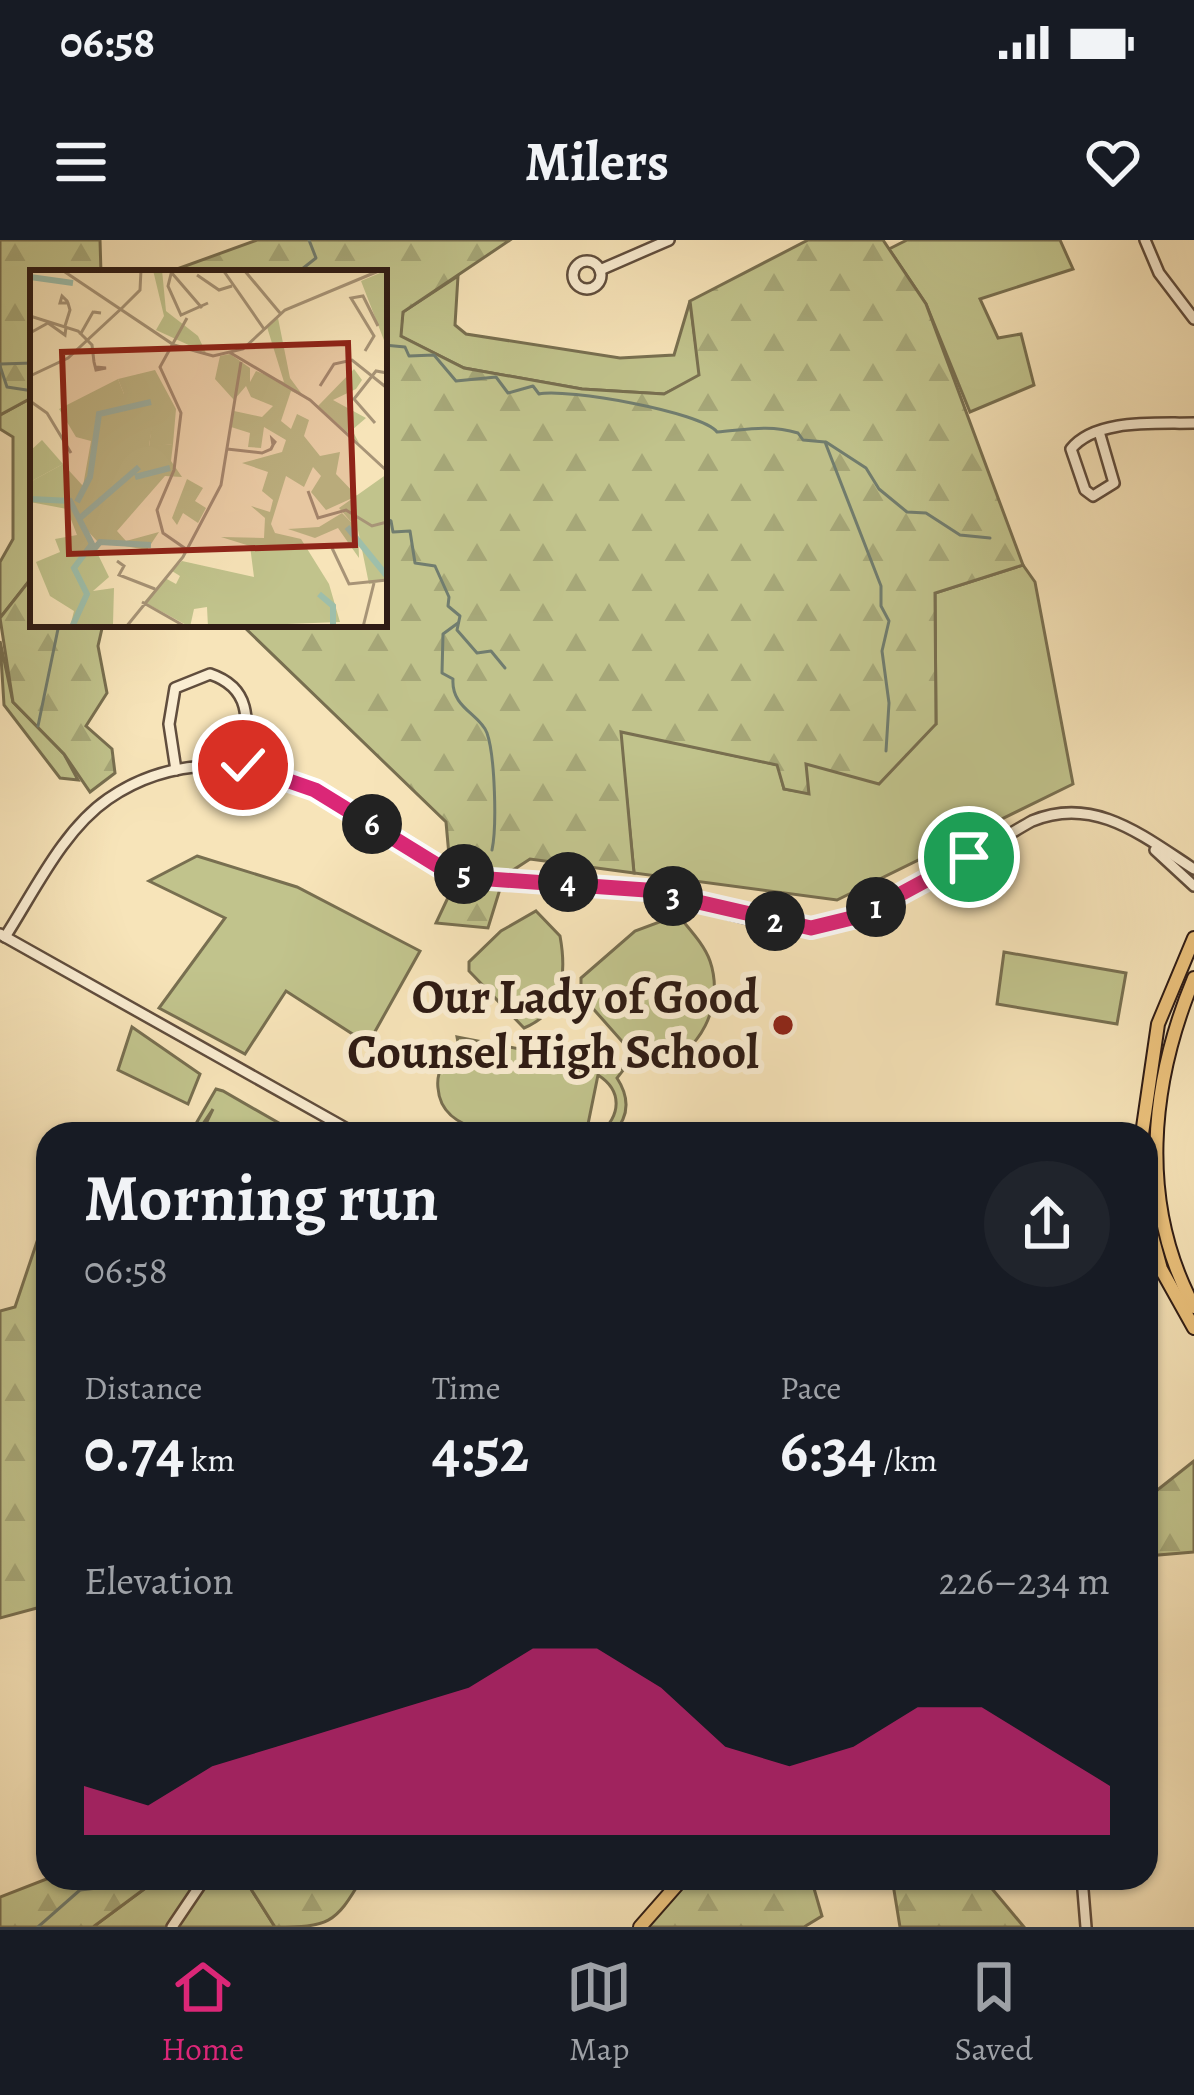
<!DOCTYPE html>
<html lang="en">
<head>
<meta charset="utf-8">
<style>
  body { margin:0; font-family:Alegreya,serif; background:#20242c; color:#f1f3f6; height:100vh; display:flex; flex-direction:column; font-size:45px; white-space:nowrap }
  * { box-sizing:border-box; margin:0 }
  p { font-size:39px; color:#9ea1a6 }
  .icon { flex:none; width:66px; height:66px; fill:none; stroke:currentColor; stroke-width:2; stroke-linecap:round; stroke-linejoin:round }
  .map { position:relative; flex:1; overflow:hidden }
  .sheet { position:absolute; left:36px; top:882px; width:1122px; height:768px; display:flex; flex-direction:column; background:#171b24; border-radius:36px; box-shadow:0 3px 9px #0004 }
  .sheet>* { flex:none }
  .pin { position:absolute; display:grid; place-items:center; width:102px; height:102px; color:#fff; margin:-51px; border:6px solid #fff; border-radius:50%; box-shadow:0 3px 12px #0007 }
  .km { position:absolute; width:60px; height:60px; margin:-30px; border-radius:50%; background:#222; color:#fff; font-size:33px; line-height:60px; text-align:center }
  .round { display:grid; place-items:center; flex:none; width:126px; height:126px; border-radius:63px; background:#20242c }
  .summary { display:flex; align-items:center; justify-content:space-between; height:204px; padding:0 48px }
  h1 { font-size:66px; font-weight:700; line-height:90px }
  .figures { display:grid; grid-template-columns:repeat(3,1fr); gap:18px; height:204px; padding:12px 48px }
  .figures div { display:grid; align-content:center }
  .figures b { font-size:60px; font-weight:700 }
  .figures small { font-size:33px; font-weight:400 }
  .figures p { font-size:33px }
  .chart { height:336px; padding:24px 48px }
  .chart p { display:flex; justify-content:space-between }
  .chart svg { width:100%; height:216px; margin-top:12px; fill:#db2777; opacity:.7 }
  .status { display:flex; justify-content:space-between; align-items:center; height:84px; padding:0 60px; background:#171b24; direction:ltr }
  .status svg { height:33px; fill:currentColor }
  header { display:flex; justify-content:space-between; align-items:center; height:156px; padding:0 48px; background:#171b24; font-size:54px; font-weight:700 }
  .menu { display:flex; justify-content:space-around; align-items:center; height:168px; border-top:3px solid #363941; background:#171b24; font-size:33px; color:#9ea1a6 }
  .menu a { display:grid; justify-items:center; gap:6px }
  .menu .selected { color:#db2777 }
  .map>svg:first-child { display:block }
  .grass { fill:#c1c38c; stroke:#786f50; stroke-width:3 }
  .forest { fill:url(#forest-firs); stroke:#786f50; stroke-width:3 }
  .lines { fill:none; stroke-linecap:round; stroke-linejoin:round }
  .stream { stroke:#717d6f; stroke-width:3 }
  .minor-casing { stroke:#604d3d; stroke-width:14 }
  .major-casing { stroke:#2e1b14; stroke-width:16 }
  .minor { stroke:#faedd2; stroke-width:9 }
  .major { stroke:#ecc27c; stroke-width:12 }
  .route-casing { stroke:#fff; stroke-width:24 }
  .route { stroke:#db2777; stroke-width:15 }
  .poi-dot { fill:#8f2418; stroke:#faedd2; stroke-width:4.5 }
  .labels { text-anchor:middle; dominant-baseline:central; stroke-width:12; stroke-linejoin:round; paint-order:stroke }
  .poi-label { font-size:48px; font-weight:bold; fill:#2e1b14; stroke:#faedd2; text-anchor:end }
  .inset-river { fill:none; stroke:#9ebfab; stroke-width:6 }
  .inset-road { fill:none; stroke:#a79477; stroke-width:3 }
  .view { fill:#8f2418; fill-opacity:0.15; stroke:#8f2418; stroke-width:6 }
  .inset-edge { fill:none; stroke:#2e1b14; stroke-width:6 }
</style>
</head>
<body>
<div class="status"><b>06:58</b><svg viewBox="0 0 49 12"><path d="M0 12V9h3v3zM5 12V6h3v6zM10 12V3h3v9zM15 12V0h3v12zM26 1h20v11H26zM47 4h2v5h-2z"/></svg></div>
<header><svg class="icon" aria-label="menu" viewBox="0 0 24 24"><path d="M4 6h16M4 12h16M4 18h16"/></svg>Milers<svg class="icon" aria-label="heart" viewBox="0 0 24 24"><path d="M12 20l-8-8c-3-5 5-10 8-4 3-6 11-1 8 4z"/></svg></header>
<div class="map">
<svg width="1194" height="1687" viewBox="0 0 1194 1687">
  <defs>
    <pattern id="forest-firs" width="22" height="20" patternUnits="userSpaceOnUse" patternTransform="scale(3)"><rect width="22" height="20" fill="#c1c38c"/><path d="M5 1l3.5 6h-7zM16 11l3.5 6h-7z" fill="#a6a778"/></pattern>
  </defs>
  <rect width="100%" height="100%" fill="#f7e4b9"/>
  <filter id="stains"><feTurbulence type="fractalNoise" baseFrequency=".00167" numOctaves="4"/><feColorMatrix values="0 0 0 0 .2 0 0 0 0 .09 0 0 0 0 .02 0 0 0 .5 -.17"/></filter>
  <radialGradient id="worn" r=".72"><stop offset=".6" stop-color="#630" stop-opacity="0"/><stop offset="1" stop-color="#630" stop-opacity=".3"/></radialGradient>
  <g class="grass">
    <path d="M 907,0 L 1060,0 L 1073,29 L 980,59 L 998,98 L 1021,94 L 1034,145 L 970,172 L 926,64 L 889,9 Z"/>
    <path d="M 458,36 L 455,85 L 466,94 L 620,118 L 674,115 L 690,61 L 700,136 L 664,154 L 582,149 L 464,128 L 400,96 L 403,72 Z"/>
    <path d="M 33,157 L 33,336 L 0,378 L 0,322 L 13,299 L 13,197 L 0,189 L 0,175 Z"/>
    <path d="M 1023,325 L 1035,342 L 1073,544 L 837,660 L 634,633 L 620,491 L 778,525 L 784,549 L 808,553 L 805,524 L 936,484 L 935,353 Z"/>
    <path d="M 0,401 L 13,462 L 64,514 L 78,540 L 60,538 L 4,465 Z"/>
    <path d="M 197,616 L 297,647 L 420,711 L 368,804 L 286,751 L 245,814 L 159,768 L 225,678 L 149,641 Z"/>
    <path d="M 536,671 L 560,696 C 567,734 563,772 524,788 L 469,731 L 469,722 L 501,691 Z"/>
    <path d="M 678,675 C 689,689 704,704 710,721 C 725,765 700,814 657,827 L 650,813 L 627,807 L 581,755 L 581,738 L 635,691 Z"/>
    <path d="M 1004,712 L 1126,733 L 1117,784 L 997,764 Z"/>
    <path d="M 132,787 L 200,834 L 188,864 L 118,830 Z"/>
    <path d="M 457,797 L 624,829 L 617,838 C 630,858 629,877 613,894 L 599,894 C 621,876 623,851 598,835 L 586,894 C 545,894 442,907 438,848 C 436,831 445,817 459,808 Z"/>
    <path d="M 216,849 L 223,851 L 298,894 L 201,894 L 213,869 L 196,894 L 190,894 Z"/>
    <path d="M 159,1638 L 244,1638 L 275,1687 L 93,1687 Z"/>
  </g>
  <g class="forest">
    <path d="M 0,0 L 100,0 L 101,33 L 33,33 L 33,157 L 0,175 Z"/>
    <path d="M 257,0 L 510,0 L 403,72 L 401,96 L 464,128 L 582,149 L 664,154 L 699,135 L 690,61 L 808,0 L 883,0 L 926,64 L 1023,325 L 935,353 L 936,484 L 879,544 L 806,524 L 809,554 L 784,549 L 777,525 L 621,492 L 634,633 L 530,619 L 504,636 L 488,688 L 436,683 L 452,649 L 446,582 L 241,384 L 384,384 L 384,33 L 166,33 Z"/>
    <path d="M 33,336 L 33,384 L 103,384 L 98,406 L 107,453 L 86,486 L 112,509 L 115,533 L 90,552 L 64,514 L 13,462 L 0,378 Z"/>
    <path d="M 48,969 L 48,1365 L 0,1378 L 0,1071 L 15,1067 Z"/>
    <path d="M 1194,1221 L 1194,1312 L 1146,1316 L 1146,1259 Z"/>
    <path d="M 49,1638 L 159,1638 L 93,1687 L 0,1687 L 0,1657 Z"/>
    <path d="M 244,1638 L 362,1638 C 335,1685 328,1687 275,1687 Z"/>
    <path d="M 683,1638 L 811,1638 L 822,1676 L 804,1687 L 639,1687 Z"/>
    <path d="M 892,1638 L 983,1638 L 1024,1687 L 900,1687 Z"/>
  </g>
  <g class="lines">
    <g class="stream">
      <path d="M 297,33 L 316,18 L 309,0"/>
      <path d="M 384,105 L 405,107 L 409,116 L 434,115 L 456,141 L 496,137 L 508,153 L 533,146 L 539,154 C 566,148 702,172 717,192 C 745,190 768,184 798,193 L 803,200 L 825,202 L 881,346 L 881,366 L 889,381 L 882,411 L 889,463 L 886,511"/>
      <path d="M 0,124 L 33,123"/>
      <path d="M 0,126 L 7,147 L 33,151"/>
      <path d="M 826,202 L 866,228 L 879,249 L 907,272 L 926,273 L 960,295 L 990,298"/>
      <path d="M 384,278 L 391,281 L 393,292 L 410,291 L 415,323 L 435,326 L 449,357 L 448,366 L 460,376 L 457,390 L 477,413 L 491,411 L 505,428"/>
      <path d="M 458,383 L 443,394 L 442,433 L 453,439 C 451,468 480,474 487,493 C 495,516 497,586 492,610"/>
      <path d="M 38,486 L 59,384"/>
      <path d="M 38,1687 L 80,1650 L 106,1647"/>
    </g>
    <g class="minor-casing">
      <g id="minor">
        <path d="M 1145,0 L 1159,33 L 1194,79"/>
        <circle cx="587" cy="35" r="14"/>
        <path d="M 600,30 L 669,0"/>
        <path d="M 1100,195 L 1114,243 L 1093,256 L 1085,250 L 1071,209 C 1096,178 1157,184 1194,183"/>
        <path d="M 176,530 L 169,484 L 175,448 L 210,434 C 255,449 247,485 243,525"/>
        <path d="M 1155,610 L 1194,646"/>
        <path d="M 0,694 L 356,894"/>
        <path d="M 5,697 C 34,652 63,590 108,559 C 170,516 249,517 315,550 C 358,572 394,606 438,626 C 488,648 547,639 600,643 C 668,649 749,689 813,687 C 872,685 978,611 1032,581 C 1094,555 1143,596 1194,629"/>
        <path d="M 1082,1638 L 1086,1687"/>
        <path d="M 172,1687 L 205,1638"/>
      </g>
    </g>
    <g class="major-casing">
      <g id="major">
        <path d="M 1194,738 C 1150,844 1138,963 1194,1067"/>
        <path d="M 1142,894 L 1158,784 L 1194,698"/>
        <path d="M 1146,974 L 1161,1029 L 1194,1088"/>
        <path d="M 640,1687 L 683,1638"/>
      </g>
    </g>
    <use href="#minor" class="minor"/>
    <use href="#major" class="major"/>
  </g>
  <g class="lines">
    <g class="route-casing">
      <path id="route" d="M 243,525 L 315,550 L 440,627 L 476,638 L 646,650 L 811,688 L 860,676 L 969,617"/>
    </g>
    <use href="#route" class="route"/>
  </g>
  <circle class="poi-dot" cx="783" cy="785" r="12"/>
  <g class="labels">
    <g class="poi-label">
      <text x="759" y="757">Our Lady of Good<tspan x="759" dy="55">Counsel High School</tspan></text>
    </g>
  </g>
  <g transform="translate(30 30)">
    <rect width="357" height="357" fill="#f7e4b9"/>
    <path d="M 125,100 L 146,139 L 143,174 L 119,177 L 123,145 L 94,124 L 88,109 ZM 12,170 L 33,194 L 0,212 L 0,181 ZM 357,204 L 357,310 L 339,314 L 328,260 L 309,238 ZM 157,209 L 173,218 L 165,231 L 176,238 L 168,253 L 153,243 L 147,255 L 142,248 Z" fill="#c1c38c"/>
    <path d="M 123,0 L 132,0 L 136,41 L 168,66 L 176,83 L 126,60 L 134,46 ZM 357,0 L 357,78 L 331,11 ZM 248,48 L 260,108 L 274,127 L 261,121 L 251,151 L 261,159 L 267,144 L 279,150 L 274,166 L 290,186 L 310,182 L 306,204 L 327,226 L 296,240 L 281,222 L 291,206 L 283,197 L 274,217 L 256,206 L 241,254 L 245,263 L 271,269 L 299,314 L 310,352 L 178,357 L 177,337 L 164,339 L 160,357 L 114,332 L 135,308 L 146,314 L 150,306 L 142,301 L 152,291 L 224,307 L 220,276 L 191,267 L 234,268 L 235,248 L 221,236 L 240,242 L 243,230 L 232,221 L 238,202 L 212,193 L 252,182 L 256,170 L 234,157 L 231,178 L 218,177 L 220,163 L 201,157 L 204,141 L 232,147 L 243,136 L 221,127 L 216,116 L 204,130 L 185,109 L 190,86 L 200,84 L 220,98 L 220,112 L 226,101 L 254,112 L 237,57 ZM 324,99 L 332,110 L 326,119 L 303,130 L 336,148 L 322,160 L 329,173 L 288,136 ZM 88,109 L 94,124 L 116,123 L 126,133 L 119,176 L 143,174 L 141,191 L 152,207 L 135,206 L 87,261 L 96,271 L 129,262 L 117,280 L 67,271 L 55,258 L 79,307 L 63,321 L 84,318 L 83,354 L 40,357 L 44,341 L 20,326 L 6,292 L 30,282 L 25,269 L 47,265 L 37,239 L 0,232 L 0,212 L 33,194 L 53,216 L 61,171 L 46,167 L 29,139 ZM 312,243 L 328,259 L 329,288 L 308,258 L 285,268 L 258,259 L 289,257 Z" fill="#c1c38c"/>
    <path class="inset-river" d="M 0,7 L 43,13M 105,207 L 140,198M 0,229 L 40,231 L 62,274 L 44,298 L 57,324 L 42,357M 47,232 L 60,207 L 69,144 L 121,132M 50,248 L 109,197M 317,257 L 356,305M 60,284 L 70,272 L 121,275M 289,324 L 303,336 L 303,357"/>
    <path class="inset-road" d="M 32,0 L 144,75 L 183,86 L 213,79 L 255,40 L 351,0M 142,0 L 138,16 L 151,45 L 178,33M 193,0 L 234,59M 214,0 L 250,43M 141,2 L 172,38M 167,5 L 189,20 L 202,16M 0,46 L 48,61 L 62,75 L 64,92 L 66,100 L 76,98 L 66,97M 35,56 L 40,40 L 38,33 L 37,31 L 32,26 L 30,33 L 38,33M 0,63 L 18,53 L 35,65 L 36,57M 50,65 L 63,42 L 71,43 L 64,42M 335,81 L 344,66 L 321,28 L 333,26 L 348,56M 199,82 L 280,130 L 357,201M 0,106 L 38,88 L 93,37 L 110,20 L 111,0M 290,116 L 304,94 L 322,90 L 357,118M 0,131 L 17,143 L 41,183M 345,153 L 324,129 L 346,101 L 357,103M 197,179 L 232,183 L 241,179 L 243,175 L 245,172 L 242,169 L 243,175M 278,221 L 288,248 L 316,240 L 342,256 L 357,252M 302,278 L 319,314 L 357,310M 156,279 L 133,263 L 127,240 L 144,200 L 151,143 L 130,97 L 157,48M 87,291 L 94,296 L 89,305 L 125,319M 112,332 L 156,357M 96,357 L 153,287 L 191,215 L 211,92M 333,357 L 344,313"/>
    <path class="view" d="M 318,73 L 325,275 L 39,284 L 32,82 Z"/>
    <rect width="357" height="357" class="inset-edge"/>
  </g>
  <rect width="100%" height="100%" filter="url(#stains)"/>
  <rect width="100%" height="100%" fill="url(#worn)"/>
</svg>
<div class="pin" style="left:969px;top:617px;background:#1e9e55"><svg class="icon" aria-label="arrive" viewBox="0 0 24 24"><path d="M6 21V4h12l-3 4 3 4H6"/></svg></div>
<div class="pin" style="left:243px;top:525px;background:#d93025"><svg class="icon" aria-label="check" viewBox="0 0 24 24"><path d="M5 12l5 5 9-10"/></svg></div>
<b class="km" style="left:876px;top:667px">1</b>
<b class="km" style="left:775px;top:681px">2</b>
<b class="km" style="left:673px;top:656px">3</b>
<b class="km" style="left:568px;top:642px">4</b>
<b class="km" style="left:464px;top:634px">5</b>
<b class="km" style="left:372px;top:584px">6</b>
<section class="sheet">
<div class="summary"><div><h1>Morning run</h1><p>06:58</p></div><a class="round"><svg class="icon" aria-label="share" viewBox="0 0 24 24"><path d="M12 15V3M7 8l5-5 5 5M5 13v7h14v-7"/></svg></a></div>
<div class="figures">
<div><p>Distance</p><b>0.74<small> km</small></b></div>
<div><p>Time</p><b>4:52</b></div>
<div><p>Pace</p><b>6:34<small> /km</small></b></div>
</div>
<div class="chart"><p><span>Elevation</span>226–234 m</p>
<svg viewBox="0 0 160 44" preserveAspectRatio="none"><path d="M0 44V34L10 38L20 30L30 26L40 22L50 18L60 14L70 6L80 6L90 14L100 26L110 30L120 26L130 18L140 18L150 26L160 34V44z"/></svg>
</div>
</section>
</div>
<nav class="menu">
<a class="selected"><svg class="icon" aria-label="home" viewBox="0 0 24 24"><path d="M3 11l9-7 9 7M6 9v11h12V9"/></svg>Home</a>
<a><svg class="icon" aria-label="map" viewBox="0 0 24 24"><path d="M3 6l6-2 6 2 6-2v14l-6 2-6-2-6 2zM9 4v14M15 6v14"/></svg>Map</a>
<a><svg class="icon" aria-label="saved" viewBox="0 0 24 24"><path d="M7 4h10v16l-5-4-5 4z"/></svg>Saved</a>
</nav>
</body>
</html>
